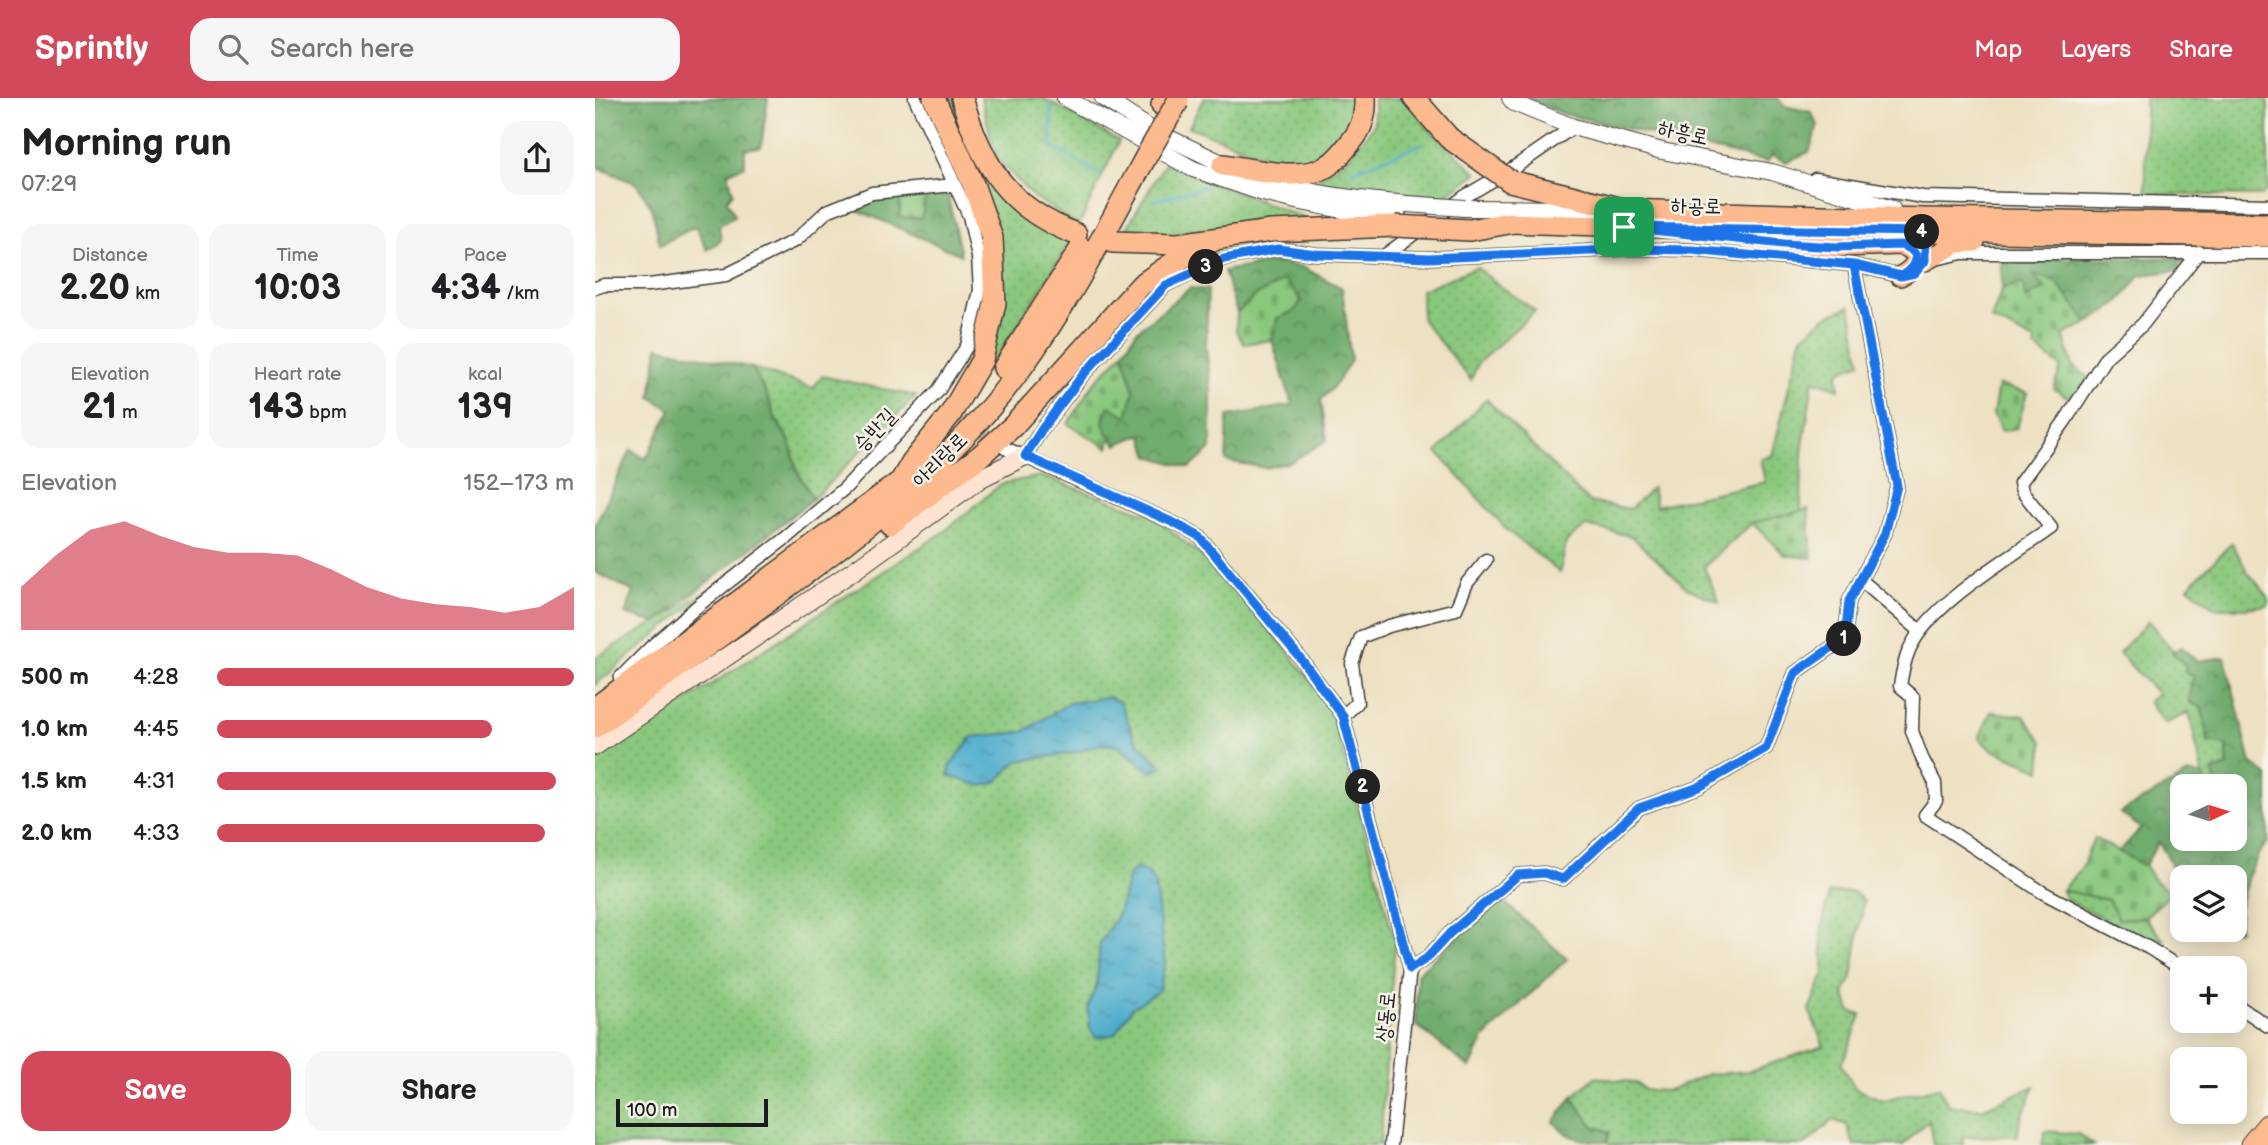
<!DOCTYPE html>
<html lang="en">
<head>
<meta charset="utf-8">
<style>
  body { margin:0; font-family:"Balsamiq Sans","Poor Story",sans-serif; background:#f6f6f6; color:#202124; height:100vh; display:flex; flex-direction:column; font-size:26px; white-space:nowrap }
  * { box-sizing:border-box; margin:0 }
  p { font-size:23px; color:#757577 }
  .icon { flex:none; width:38px; height:38px; fill:none; stroke:currentColor; stroke-width:2; stroke-linecap:round; stroke-linejoin:round }
  .map { position:relative; flex:1; overflow:hidden }
  .sheet { display:flex; flex-direction:column; background:#fff; width:595px }
  .sheet>* { flex:none }
  .needle { width:46px; rotate:86deg }
  .tools { position:absolute; left:1575px; top:676px; display:grid; gap:14px }
  .tools a { display:grid; place-items:center; width:77px; height:77px; border-radius:14px; background:#fff; box-shadow:0 4px 18px #0003; font-size:35px }
  .scale { position:absolute; left:21px; bottom:18px; width:152px; box-sizing:border-box; padding-left:7px; border:4px solid #1c1c1c; border-top:0; font-size:19px; line-height:24px; white-space:nowrap; color:#1c1c1c; -webkit-text-stroke:5px #f7f3e8; paint-order:stroke }
  .pin { position:absolute; display:grid; place-items:center; width:60px; height:60px; color:#fff; margin:-30px; border-radius:14px; box-shadow:0 4px 10px #0006 }
  .km { position:absolute; width:35px; height:35px; margin:-18px; border-radius:50%; background:#222; color:#fff; font-size:19px; line-height:35px; text-align:center }
  .round { display:grid; place-items:center; flex:none; width:74px; height:74px; border-radius:21px; background:#f6f6f6 }
  .headline { display:flex; align-items:center; justify-content:space-between; height:119px; padding:0 21px }
  h1 { font-size:38px; font-weight:800; line-height:52px }
  .stats { display:grid; grid-template-columns:repeat(3,1fr); gap:10px; height:119px; padding:7px 21px }
  .stats div { display:grid; align-content:center; border-radius:18px; background:#f6f6f6; text-align:center }
  .stats b { font-size:35px; font-weight:800 }
  .stats small { font-size:19px; font-weight:400 }
  .stats p { font-size:19px }
  .chart { height:196px; padding:14px 21px }
  .chart p { display:flex; justify-content:space-between }
  .chart svg { width:100%; height:126px; margin-top:7px; fill:#d1495b; opacity:.7 }
  .button { display:flex; gap:14px; margin-top:auto; padding:14px 21px }
  .button a { flex:1; height:80px; border-radius:21px; background:#d1495b; color:#fff; font-size:28px; font-weight:800; line-height:80px; text-align:center }
  .button a+a { background:#f6f6f6; color:#202124 }
  ul { padding:0 21px; list-style:none; font-size:23px }
  li { display:grid; grid-template-columns:112px 84px 1fr; align-items:center; height:52px }
  li i { height:18px; border-radius:9px; background:#d1495b }
  header { display:flex; align-items:center; gap:42px; box-sizing:border-box; height:98px; padding:0 35px; background:#d1495b; color:#fff }
  header strong { font-size:33px }
  nav { display:flex; gap:38px; margin-inline-start:auto; font-size:24px }
  .search { width:490px; height:63px; background:#f6f6f6; display:flex; align-items:center; gap:18px; box-sizing:border-box; padding:0 24px; border-radius:21px; color:#757577; font-size:26px }
  main { display:flex; flex:1; min-height:0 }
  .map>svg:first-child { display:block }
  .grass { fill:url(#grass-dots); stroke:#53724d; stroke-width:2 }
  .forest { fill:url(#forest-crowns); stroke:#466444; stroke-width:2 }
  .cemetery { fill:url(#cemetery-stones); stroke:#53724d; stroke-width:2 }
  .water { fill:url(#water-ripples); stroke:#346474; stroke-width:2 }
  .lines { fill:none; stroke-linecap:round; stroke-linejoin:round }
  .stream { stroke:#4dadcc; stroke-width:2.5 }
  .minor-tunnel { stroke:#c3baa1; stroke-width:12; stroke-dasharray:12 6; stroke-linecap:butt }
  .minor-casing { stroke:#3b3a35; stroke-width:15 }
  .tertiary-casing { stroke:#3b3a35; stroke-width:18 }
  .secondary-casing { stroke:#3b3a35; stroke-width:20 }
  .primary-casing { stroke:#3b3a35; stroke-width:22 }
  .trunk-casing { stroke:#3b3a35; stroke-width:24 }
  .motorway-casing { stroke:#3b3a35; stroke-width:25 }
  .minor { stroke:#fff; stroke-width:12 }
  .tertiary { stroke:#fff; stroke-width:16 }
  .secondary { stroke:#fee3d2; stroke-width:18 }
  .primary { stroke:#fcba8e; stroke-width:19 }
  .trunk { stroke:#fcba8e; stroke-width:21 }
  .motorway { stroke:#fcba8e; stroke-width:23 }
  .tertiary-bridge-casing { stroke:#3b3a35; stroke-width:18; stroke-linecap:butt }
  .trunk-bridge-casing { stroke:#3b3a35; stroke-width:24; stroke-linecap:butt }
  .tertiary-bridge { stroke:#fff; stroke-width:16 }
  .trunk-bridge { stroke:#fcba8e; stroke-width:21 }
  .route-casing { stroke:#fff; stroke-width:14 }
  .route { stroke:#1a73e8; stroke-width:9 }
  .labels { text-anchor:middle; dominant-baseline:central; stroke-width:5; stroke-linejoin:round; paint-order:stroke }
  .street-label { font-size:21px; fill:#1c1c1c; stroke:#f7f3e8 }
</style>
</head>
<body>
<header>
<strong>Sprintly</strong>
<div class="search"><svg class="icon" aria-label="search" viewBox="0 0 24 24"><circle cx="10" cy="10" r="6"/><path d="M15 15l6 6"/></svg>Search here</div>
<nav><a>Map</a><a>Layers</a><a>Share</a></nav>
</header>
<main>
<section class="sheet">
<div class="headline"><div><h1>Morning run</h1><p>07:29</p></div><a class="round"><svg class="icon" aria-label="share" viewBox="0 0 24 24"><path d="M12 15V3M7 8l5-5 5 5M5 13v7h14v-7"/></svg></a></div>
<div class="stats">
<div><p>Distance</p><b>2.20<small> km</small></b></div>
<div><p>Time</p><b>10:03</b></div>
<div><p>Pace</p><b>4:34<small> /km</small></b></div>
</div>
<div class="stats">
<div><p>Elevation</p><b>21<small> m</small></b></div>
<div><p>Heart rate</p><b>143<small> bpm</small></b></div>
<div><p>kcal</p><b>139</b></div>
</div>
<div class="chart"><p><span>Elevation</span>152–173 m</p>
<svg viewBox="0 0 160 44" preserveAspectRatio="none"><path d="M0 44V29L10 18L20 9L30 6L40 11L50 15L60 17L70 17L80 18L90 23L100 29L110 33L120 35L130 36L140 38L150 36L160 29V44z"/></svg>
</div>
<ul>
<li><b>500 m</b>4:28<i style="width:100%"></i></li>
<li><b>1.0 km</b>4:45<i style="width:77%"></i></li>
<li><b>1.5 km</b>4:31<i style="width:95%"></i></li>
<li><b>2.0 km</b>4:33<i style="width:92%"></i></li>
</ul>
<div class="button"><a>Save</a><a>Share</a></div>
</section>
<div class="map">
<svg width="1673" height="1047" viewBox="0 0 1673 1047">
  <defs>
    <pattern id="grass-dots" width="8" height="8" patternUnits="userSpaceOnUse" patternTransform="scale(1.75)"><rect width="8" height="8" fill="#8ac87e"/><path d="M2 2h.1M6 6h.1" fill="none" stroke="#76ab6c" stroke-width="1.8" stroke-linecap="round"/></pattern>
    <pattern id="forest-crowns" width="20" height="18" patternUnits="userSpaceOnUse" patternTransform="scale(1.75)"><rect width="20" height="18" fill="#6fac6d"/><path d="M2 6a3 3 0 1 1 6 0M12 15a3 3 0 1 1 6 0" fill="none" stroke="#5a8b59"/></pattern>
    <pattern id="cemetery-stones" width="16" height="16" patternUnits="userSpaceOnUse" patternTransform="scale(1.75)"><rect width="16" height="16" fill="#8ac87e"/><path d="M2 7V4a2 2 0 0 1 4 0v3zM10 15v-3a2 2 0 0 1 4 0v3z" fill="#76ab6c"/></pattern>
    <pattern id="water-ripples" width="26" height="14" patternUnits="userSpaceOnUse" patternTransform="scale(1.75)"><rect width="26" height="14" fill="#4dadcc"/><path d="M2 4q2-2 4 0t4 0M15 11q2-2 4 0t4 0" fill="none" stroke="#3f8ca5"/></pattern>
  </defs>
  <rect width="100%" height="100%" fill="#f7f3e8"/>
  <filter id="ink" filterUnits="userSpaceOnUse"><feTurbulence type="fractalNoise" baseFrequency=".0143" numOctaves="2"/><feDisplacementMap in="SourceGraphic" scale="14" xChannelSelector="R" yChannelSelector="G"/><feConvolveMatrix kernelMatrix="1 2 1 2 8 2 1 2 1" color-interpolation-filters="sRGB"/></filter>
  <filter id="wash" filterUnits="userSpaceOnUse"><feTurbulence type="fractalNoise" baseFrequency=".00686" numOctaves="4" result="noise"/><feDisplacementMap in="SourceGraphic" scale="28" xChannelSelector="R" yChannelSelector="G"/><feGaussianBlur stdDeviation="1.57" result="paint"/><feColorMatrix in="noise" values="0 0 0 0 0 0 0 0 0 0 0 0 0 0 0 0 0 1.4 0 .05"/><feComposite in="paint" operator="in"/></filter>
  <g filter="url(#wash)">
    <rect width="100%" height="100%" fill="#ede1c2"/>
    <g class="grass">
      <path d="M 345,0 L 358,0 L 392,80 L 475,145 L 392,275 L 409,169 Z"/>
      <path d="M 386,0 L 448,0 L 524,43 L 484,127 L 438,99 L 401,59 Z"/>
      <path d="M 609,0 L 762,0 L 754,33 L 725,62 L 693,67 L 594,29 Z"/>
      <path d="M 779,0 L 810,0 L 832,29 L 882,75 L 849,100 L 716,86 L 752,61 L 779,27 Z"/>
      <path d="M 1550,0 L 1673,0 L 1673,91 L 1667,98 L 1551,96 Z"/>
      <path d="M 570,65 L 711,121 L 571,137 L 527,138 Z"/>
      <path d="M 882,169 C 899,186 921,198 940,213 L 883,265 L 876,282 L 827,222 L 826,192 Z"/>
      <path d="M 1255,208 L 1266,265 L 1243,274 L 1244,291 L 1218,282 L 1207,355 L 1206,413 L 1157,425 L 1109,469 L 1124,504 L 1093,491 L 1036,438 L 991,428 L 971,444 L 965,475 L 912,432 L 842,354 L 891,301 L 994,404 L 1035,411 L 1057,390 L 1061,408 L 1170,384 L 1165,360 L 1177,358 L 1206,240 L 1230,219 Z"/>
      <path d="M 157,270 L 218,290 L 227,278 L 321,298 L 218,401 L 202,373 L 195,344 L 180,320 L 171,295 Z"/>
      <path d="M 446,378 L 557,417 L 640,486 L 735,607 L 800,843 L 785,1047 L 0,1047 L 0,663 L 350,433 L 406,386 Z"/>
      <path d="M 1637,445 L 1652,473 L 1673,498 L 1673,507 L 1652,510 L 1620,510 L 1593,489 Z"/>
      <path d="M 119,489 L 0,587 L 0,560 Z"/>
      <path d="M 1553,523 L 1600,578 L 1607,609 L 1631,647 L 1633,668 L 1618,674 L 1621,688 L 1610,688 L 1594,614 L 1570,626 L 1553,604 L 1563,596 L 1524,555 Z"/>
      <path d="M 1467,792 L 1513,802 L 1524,821 L 1550,819 L 1569,842 L 1548,840 L 1470,801 Z"/>
      <path d="M 1259,794 L 1269,803 L 1257,880 L 1249,894 L 1255,913 L 1266,917 L 1254,950 L 1246,966 L 1261,991 L 1288,1002 L 1344,989 L 1353,1007 L 1387,1011 L 1440,988 L 1424,1025 L 1423,1038 L 1368,1039 L 1368,1047 L 1338,1047 L 1334,1022 L 1308,1047 L 1259,1047 L 1252,1027 L 1237,1022 L 1210,1047 L 1016,1047 L 1012,1044 L 1014,1034 L 998,1028 L 977,999 L 1000,979 L 1041,985 L 1050,992 L 1074,993 L 1113,976 L 1154,973 L 1229,948 L 1214,912 L 1229,875 L 1226,834 L 1234,795 Z"/>
    </g>
    <g class="forest">
      <path d="M 0,0 L 173,0 L 166,49 L 150,51 L 150,68 L 133,74 L 138,95 L 132,102 L 140,118 L 124,128 L 126,142 L 112,152 L 101,128 L 65,147 L 57,110 L 42,86 L 0,68 Z"/>
      <path d="M 929,0 L 1183,0 L 1189,8 L 1216,14 L 1223,27 L 1214,54 L 1191,64 L 1177,57 L 1172,64 L 969,16 Z"/>
      <path d="M 352,94 L 366,157 L 255,109 L 277,102 L 305,98 L 305,119 L 325,120 L 332,97 Z"/>
      <path d="M 1406,160 L 1588,160 L 1581,173 L 1545,177 C 1530,200 1518,211 1493,225 L 1460,183 L 1440,178 L 1449,191 L 1429,201 L 1428,185 L 1407,191 Z"/>
      <path d="M 678,164 L 707,169 L 747,190 L 756,262 L 742,285 L 726,302 L 732,342 L 696,364 L 670,370 L 631,363 L 633,318 L 697,307 L 677,242 L 682,220 L 698,214 L 660,198 L 642,215 L 629,173 Z"/>
      <path d="M 595,190 L 613,192 L 611,248 L 616,291 L 616,351 L 595,370 L 554,358 L 547,336 L 521,347 C 509,329 503,329 514,308 L 532,317 L 539,292 L 528,255 L 541,234 Z"/>
      <path d="M 63,249 L 157,270 L 171,295 L 180,320 L 195,344 L 202,373 L 218,401 L 61,525 L 30,516 L 39,494 L 0,474 L 0,427 L 36,352 L 51,361 L 76,312 L 56,299 Z"/>
      <path d="M 1586,549 L 1602,563 L 1630,559 L 1656,665 L 1673,678 L 1673,744 L 1665,753 L 1653,778 L 1644,811 L 1644,832 L 1604,835 L 1603,831 L 1640,831 L 1640,779 L 1587,779 L 1587,794 L 1573,759 L 1563,744 L 1550,768 L 1524,754 L 1546,730 L 1525,715 L 1593,676 L 1608,677 L 1610,688 L 1587,688 L 1587,740 L 1640,740 L 1640,732 L 1645,735 L 1656,730 L 1643,704 L 1640,702 L 1640,688 L 1621,688 L 1618,673 L 1633,668 L 1631,647 L 1613,644 L 1607,609 L 1595,605 L 1596,585 L 1600,578 L 1590,574 L 1590,567 L 1577,554 Z"/>
      <path d="M 905,800 L 972,861 L 889,940 L 875,970 L 821,927 L 822,876 Z"/>
      <path d="M 977,999 L 998,1028 L 1015,1034 L 1012,1044 C 989,1043 974,1042 959,1024 Z"/>
    </g>
    <g class="cemetery">
      <path d="M 318,95 L 332,97 L 326,120 L 305,119 L 305,98 Z"/>
      <path d="M 1439,177 L 1460,183 L 1493,225 L 1468,237 L 1478,268 L 1493,279 L 1479,303 L 1459,291 L 1466,269 L 1440,250 L 1440,243 L 1396,221 L 1407,191 L 1428,185 L 1430,201 L 1449,191 Z"/>
      <path d="M 690,182 L 707,203 L 698,214 L 682,220 L 677,242 L 649,246 L 641,233 L 642,215 L 660,198 Z"/>
      <path d="M 528,255 L 539,292 L 532,318 L 514,308 C 507,321 505,327 516,339 L 513,350 L 473,326 L 498,286 Z"/>
      <path d="M 1403,287 L 1432,295 L 1422,330 L 1407,333 L 1398,317 Z"/>
      <path d="M 1213,411 L 1217,460 L 1190,457 L 1157,425 Z"/>
      <path d="M 1396,614 L 1429,618 L 1448,644 L 1446,672 L 1395,651 L 1384,640 Z"/>
      <path d="M 1499,740 L 1550,768 L 1558,781 L 1576,796 L 1550,819 L 1524,821 L 1513,802 L 1467,792 L 1486,771 Z"/>
      <path d="M 1450,1033 L 1483,1036 L 1499,1047 L 1447,1047 Z"/>
    </g>
    <g class="water">
      <path d="M 513,599 L 525,604 L 540,641 L 567,669 L 557,674 L 522,648 L 506,646 L 479,655 L 423,663 L 401,684 L 387,688 L 354,678 L 355,668 L 377,639 L 428,634 L 474,605 Z"/>
      <path d="M 541,770 L 553,775 L 560,786 L 570,865 L 564,893 L 537,910 L 520,936 L 501,940 L 495,930 L 493,909 L 502,886 L 505,845 L 523,816 L 534,777 Z"/>
    </g>
    <g class="lines">
      <g class="stream">
        <path d="M 456,7 L 456,48 L 506,77"/>
        <path d="M 757,73 L 827,46"/>
        <path d="M 558,103 L 612,88"/>
      </g>
    </g>
  </g>
  <g filter="url(#ink)">
    <g class="lines">
      <path class="minor-tunnel" d="M 352,311 L 404,346"/>
      <g class="minor-casing">
        <g id="minor">
          <path d="M 1220,81 L 1328,99 L 1673,107"/>
          <path d="M 789,158 L 869,99 L 920,69 L 978,29"/>
          <path d="M 1345,160 L 1367,155 L 1673,155"/>
          <path d="M 0,190 L 9,187 L 54,187 L 131,177 L 201,142 L 232,113 L 277,95 L 359,87"/>
          <path d="M 410,350 L 579,425 L 605,439 L 706,561 L 748,618 L 815,871 L 796,1047"/>
          <path d="M 430,358 L 447,331 L 487,278 L 571,187 L 629,161 L 683,151 L 721,156 L 834,160 L 1040,151 L 1097,152 L 1259,167 L 1305,178 L 1312,176"/>
          <path d="M 1266,482 L 1325,533"/>
          <path d="M 25,580 L 57,548 L 105,506 L 192,439 L 250,390 L 343,293 L 372,248 L 385,192 L 383,159 L 374,118 L 320,0"/>
          <path d="M 748,618 L 762,605 L 757,565 L 766,539 L 794,528 L 861,511 L 872,485 L 891,462"/>
          <path d="M 815,871 L 832,860 L 855,835 L 923,777 L 949,775 L 968,781 L 1044,710 L 1104,689 L 1171,650 L 1200,575 L 1250,540 L 1254,503 L 1290,436 L 1302,388 L 1259,167"/>
          <path d="M 1587,871 L 1554,850 L 1447,794 L 1330,717 L 1341,703 L 1340,685 L 1327,660 L 1317,633 L 1318,599 L 1305,588 C 1307,575 1309,564 1314,552 C 1335,505 1415,460 1456,430 L 1427,393 L 1425,385 L 1470,323 L 1511,259 L 1548,226 L 1604,154"/>
          <path d="M 1640,906 L 1673,928"/>
        </g>
      </g>
      <g class="tertiary-casing">
        <g id="tertiary">
          <path d="M 470,0 L 598,71 L 668,95 L 701,103 L 752,113 L 803,118"/>
          <path d="M 508,0 L 557,32 L 639,71"/>
          <path d="M 915,0 L 919,5 L 978,29 L 1067,53 L 1177,74 L 1297,111 L 1297,119"/>
          <path d="M 660,78 C 709,96 760,101 812,106"/>
          <path d="M 870,110 L 1005,111"/>
        </g>
      </g>
      <g class="secondary-casing">
        <path id="secondary" d="M 0,648 L 261,471 L 386,380 L 430,358"/>
      </g>
      <g class="primary-casing">
        <g id="primary">
          <path d="M 1028,111 L 1329,120 L 1673,125"/>
          <path d="M 914,125 L 1069,130 L 1673,139"/>
          <path d="M 1155,143 L 1242,149 L 1306,147 C 1328,154 1324,169 1305,178"/>
          <path d="M 1330,163 L 1362,145 L 1380,144"/>
        </g>
      </g>
      <g class="trunk-casing">
        <g id="trunk">
          <path d="M 367,0 C 387,68 413,110 481,136"/>
          <path d="M 819,0 L 854,40"/>
          <path d="M 567,7 L 571,0"/>
          <path d="M 628,67 C 657,71 704,84 731,69 C 740,64 749,53 755,45 C 766,33 771,17 770,0"/>
          <path d="M 915,83 L 1028,111"/>
          <path d="M 856,131 L 875,132 L 914,125"/>
          <path d="M 518,144 L 583,146 L 676,133 L 800,128"/>
          <path d="M 409,270 L 486,150"/>
          <path d="M 306,383 L 317,364 L 355,317 L 387,262 L 400,205 L 397,140 L 378,86 L 339,0"/>
          <path d="M 295,426 L 385,358 L 418,328 L 546,187 L 575,167 L 621,141"/>
          <path d="M 0,610 L 302,386"/>
          <path d="M 0,629 C 52,592 103,554 154,517 C 252,446 352,372 424,273 C 474,205 513,129 553,55"/>
        </g>
      </g>
      <g class="motorway-casing">
        <path id="motorway" d="M 1657,1047 L 1673,1028"/>
      </g>
      <use href="#minor" class="minor"/>
      <use href="#tertiary" class="tertiary"/>
      <use href="#secondary" class="secondary"/>
      <use href="#primary" class="primary"/>
      <use href="#trunk" class="trunk"/>
      <use href="#motorway" class="motorway"/>
      <g class="tertiary-bridge-casing">
        <path id="tertiary-bridge" d="M 812,106 L 870,110"/>
      </g>
      <g class="trunk-bridge-casing">
        <g id="trunk-bridge">
          <path d="M 854,40 L 915,83"/>
          <path d="M 553,55 L 583,3"/>
          <path d="M 800,128 L 856,131"/>
        </g>
      </g>
      <use href="#tertiary-bridge" class="tertiary-bridge"/>
      <use href="#trunk-bridge" class="trunk-bridge"/>
    </g>
  </g>
  <g class="lines" filter="url(#ink)">
    <g class="route-casing">
      <path id="route" d="M 1029,129 L 1189,146 L 1242,149 L 1306,147 C 1328,154 1324,168 1306,178 L 1259,167 L 1302,388 L 1290,436 L 1254,503 L 1250,540 L 1200,575 L 1171,650 L 1104,689 L 1044,710 L 968,781 L 949,775 L 923,777 L 855,835 L 832,860 L 815,871 L 748,618 L 706,561 L 605,439 L 579,425 L 430,358 L 447,331 L 487,278 L 571,187 L 629,161 L 683,151 L 721,156 L 834,160 L 1040,151 L 1097,152 L 1259,167 L 1306,178 L 1320,175 L 1330,163 L 1330,134 L 1029,129"/>
    </g>
    <use href="#route" class="route"/>
  </g>
  <g class="labels">
    <g class="street-label">
      <text transform="translate(1088 35) rotate(12)">하흥로</text>
      <text transform="translate(1101 108) rotate(1)">하공로</text>
      <text transform="translate(280 332) rotate(-46)">승반길</text>
      <text transform="translate(345 362) rotate(-45)">아리랑로</text>
      <text transform="translate(791 919) rotate(-84)">상동로</text>
    </g>
  </g>
</svg>
<div class="tools">
<a><svg class="needle" viewBox="-14 -14 28 28"><path d="M0-13l5 13h-10z" fill="#e53935"/><path d="M0 13l5-13h-10z" fill="#757577"/></svg></a>
<a><svg class="icon" aria-label="layers" viewBox="0 0 24 24"><path d="M12 4l9 5-9 5-9-5zM3 14l9 5 9-5"/></svg></a>
<a>+</a>
<a>−</a>
</div>
<div class="scale">100 m</div>
<div class="pin" style="left:1029px;top:129px;background:#1e9e55"><svg class="icon" aria-label="arrive" viewBox="0 0 24 24"><path d="M6 21V4h12l-3 4 3 4H6"/></svg></div>
<b class="km" style="left:1249px;top:541px">1</b>
<b class="km" style="left:768px;top:689px">2</b>
<b class="km" style="left:611px;top:169px">3</b>
<b class="km" style="left:1327px;top:134px">4</b>
</div>
</main>
</body>
</html>
